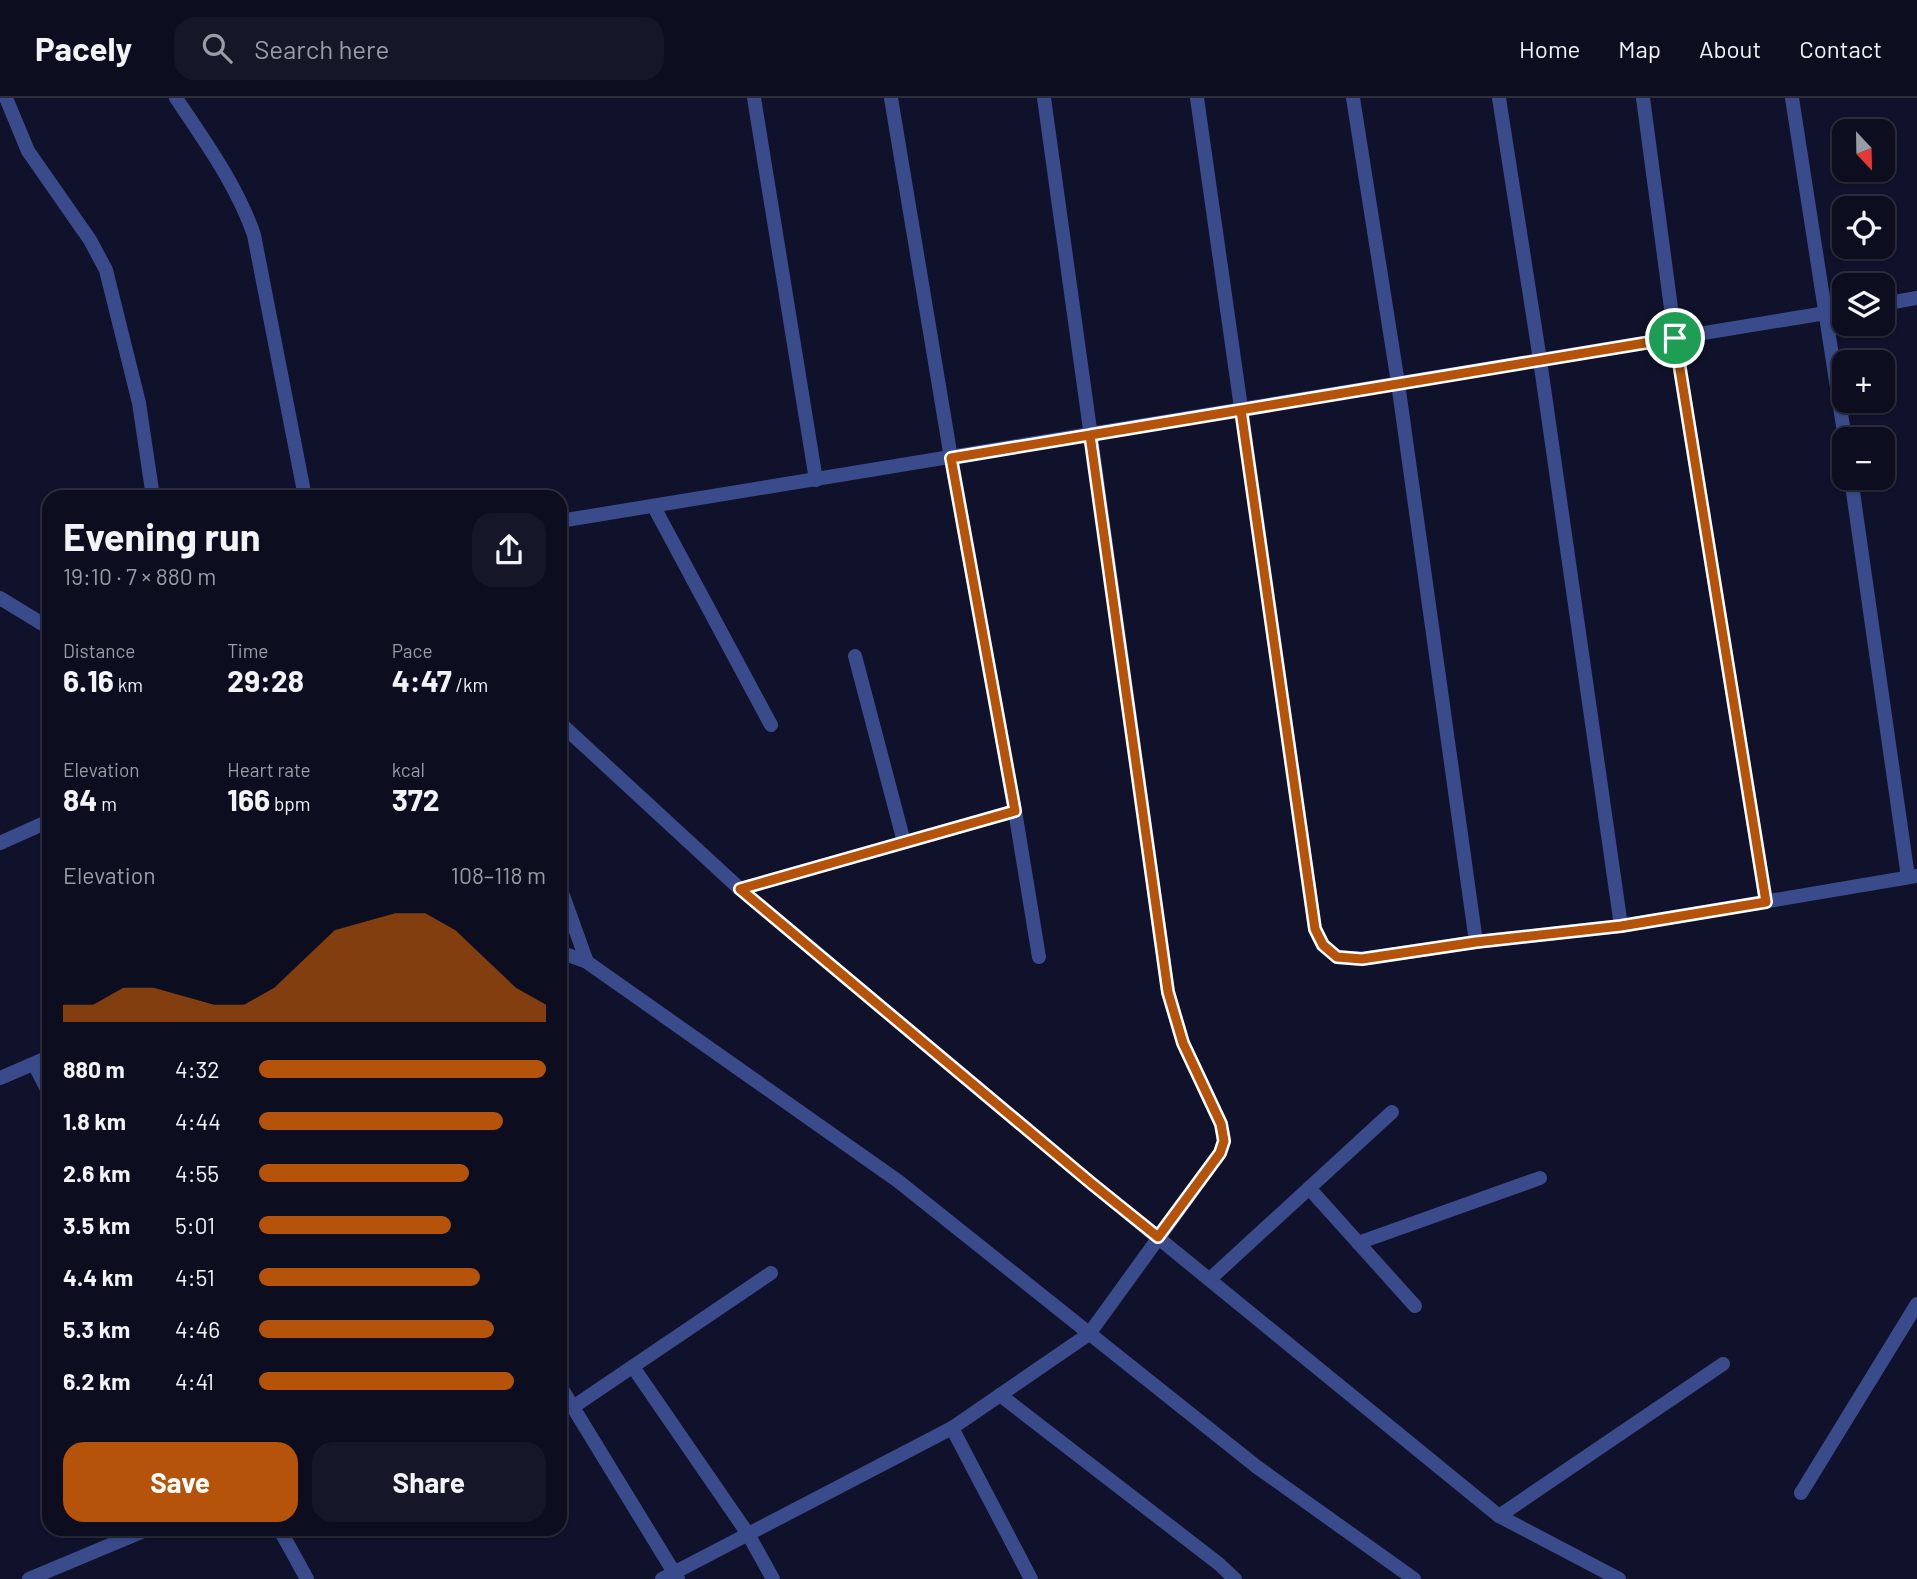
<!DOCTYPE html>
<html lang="en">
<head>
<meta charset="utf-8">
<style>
  body { margin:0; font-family:Barlow,sans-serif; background:#151729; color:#f1f3f6; height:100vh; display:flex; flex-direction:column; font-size:26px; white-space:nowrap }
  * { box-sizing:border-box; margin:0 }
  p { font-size:23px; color:#9a9ca5 }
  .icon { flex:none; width:38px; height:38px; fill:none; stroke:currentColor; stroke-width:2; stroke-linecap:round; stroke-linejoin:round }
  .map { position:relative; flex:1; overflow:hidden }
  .sheet { position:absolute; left:42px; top:392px; width:525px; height:1046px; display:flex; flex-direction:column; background:#0c0e20; border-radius:21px; box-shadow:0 2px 5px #0004,0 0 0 2px #2c2e3e }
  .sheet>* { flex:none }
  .needle { width:46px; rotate:158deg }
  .fabs { position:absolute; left:1832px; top:21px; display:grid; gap:14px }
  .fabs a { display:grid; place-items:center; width:63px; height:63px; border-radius:14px; background:#0c0e20; box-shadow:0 2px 5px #0004,0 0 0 2px #2c2e3e; font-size:35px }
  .pin { position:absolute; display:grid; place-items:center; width:60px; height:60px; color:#fff; margin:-30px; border:4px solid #fff; border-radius:50%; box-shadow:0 2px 7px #0007 }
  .round { display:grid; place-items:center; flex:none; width:74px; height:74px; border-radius:21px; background:#151729 }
  .summary { display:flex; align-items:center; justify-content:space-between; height:119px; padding:0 21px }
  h1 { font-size:38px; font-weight:700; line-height:52px }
  .figures { display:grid; grid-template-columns:repeat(3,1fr); gap:10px; height:119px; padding:7px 21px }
  .figures div { display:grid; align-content:center }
  .figures b { font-size:30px; font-weight:700 }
  .figures small { font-size:19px; font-weight:400 }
  .figures p { font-size:19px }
  .chart { height:196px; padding:14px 21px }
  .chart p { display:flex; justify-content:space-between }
  .chart svg { width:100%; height:126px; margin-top:7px; fill:#b45309; opacity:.7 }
  .primary-button { display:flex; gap:14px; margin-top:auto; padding:14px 21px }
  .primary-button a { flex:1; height:80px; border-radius:21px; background:#b45309; color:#fff; font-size:28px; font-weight:700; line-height:80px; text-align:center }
  .primary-button a+a { background:#151729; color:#f1f3f6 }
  ul { padding:0 21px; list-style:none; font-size:23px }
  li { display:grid; grid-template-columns:112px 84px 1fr; align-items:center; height:52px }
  li i { height:18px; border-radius:9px; background:#b45309 }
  header { display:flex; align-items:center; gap:42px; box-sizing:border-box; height:98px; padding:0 35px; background:#0c0e20; border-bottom:2px solid #2c2e3e }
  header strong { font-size:33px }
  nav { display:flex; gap:38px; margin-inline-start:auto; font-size:24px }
  .search { width:490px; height:63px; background:#151729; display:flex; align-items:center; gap:18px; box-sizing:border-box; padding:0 24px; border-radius:21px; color:#9a9ca5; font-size:26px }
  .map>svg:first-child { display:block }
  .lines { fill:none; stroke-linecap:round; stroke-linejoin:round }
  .minor { stroke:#3a4b8b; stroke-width:14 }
  .route-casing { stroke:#fff; stroke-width:14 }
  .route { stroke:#b45309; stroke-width:9 }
</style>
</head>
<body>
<header>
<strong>Pacely</strong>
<div class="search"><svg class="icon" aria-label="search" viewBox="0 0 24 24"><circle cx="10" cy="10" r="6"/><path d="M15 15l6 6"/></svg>Search here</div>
<nav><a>Home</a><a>Map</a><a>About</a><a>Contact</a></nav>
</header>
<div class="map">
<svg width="1917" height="1481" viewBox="0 0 1917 1481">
  <rect width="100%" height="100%" fill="#10122b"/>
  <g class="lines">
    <g class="minor">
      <path d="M 6,0 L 28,53 L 90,142 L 106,172 L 139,305 L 153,399"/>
      <path d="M 176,0 C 205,44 237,87 254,137 L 305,399"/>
      <path d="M 754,0 L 816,382"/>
      <path d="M 891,0 L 951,360 L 1015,713 L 1039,859"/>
      <path d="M 1197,0 L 1315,831 L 1323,847 L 1337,859 L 1362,861 L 1476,844 L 1621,828 L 1917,778"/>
      <path d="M 1353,0 L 1398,285 L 1476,844"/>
      <path d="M 1499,0 L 1540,262 L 1621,828"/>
      <path d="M 1643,0 L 1675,240 L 1766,804"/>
      <path d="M 1792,0 L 1845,341"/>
      <path d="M 1883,206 L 1917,200"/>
      <path d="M 1851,380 L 1908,779"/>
      <path d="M 654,409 L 771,627"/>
      <path d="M 560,423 L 1844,212"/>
      <path d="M 0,500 L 49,530"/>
      <path d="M 855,558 L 904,744"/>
      <path d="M 560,625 L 740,791 L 1091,1085 L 1499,1418 L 1619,1481"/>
      <path d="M 0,745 L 49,723"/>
      <path d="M 560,789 L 587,864"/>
      <path d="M 740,791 L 1015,713"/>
      <path d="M 560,854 L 587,864 L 898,1083 L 1257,1369 L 1414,1481"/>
      <path d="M 34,966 L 49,995"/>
      <path d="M 0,980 L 49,959"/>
      <path d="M 1309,1090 L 1415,1208"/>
      <path d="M 1358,1145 L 1540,1080"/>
      <path d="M 1210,1181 L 1392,1014"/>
      <path d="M 633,1269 L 748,1436 L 773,1481"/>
      <path d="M 560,1288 L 678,1481"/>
      <path d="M 1000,1297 L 1219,1466 L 1235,1481"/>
      <path d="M 573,1309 L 771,1175"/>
      <path d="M 952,1330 L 1031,1481"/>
      <path d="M 1801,1395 L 1917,1206"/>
      <path d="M 1499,1418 L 1723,1266"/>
      <path d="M 280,1432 L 307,1481"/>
      <path d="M 29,1481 L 146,1432"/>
      <path d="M 662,1481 L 952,1330 L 1089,1236 L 1220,1055 L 1224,1043 L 1221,1026 L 1183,945 L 1168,894 L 1044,0"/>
    </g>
  </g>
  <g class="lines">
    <g class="route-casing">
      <path id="route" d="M 1675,240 C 1433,280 1192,320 951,360 L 1015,713 L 740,791 L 1091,1085 L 1158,1139 L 1220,1055 L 1224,1043 L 1221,1026 L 1183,945 L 1168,894 L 1090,337 L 1241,312 L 1315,831 L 1323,847 L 1337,859 L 1362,861 L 1476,844 L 1621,828 L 1766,804 L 1675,240"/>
    </g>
    <use href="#route" class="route"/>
  </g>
</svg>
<div class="fabs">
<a><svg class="needle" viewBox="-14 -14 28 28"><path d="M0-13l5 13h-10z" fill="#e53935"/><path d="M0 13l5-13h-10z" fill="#9a9ca5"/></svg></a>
<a><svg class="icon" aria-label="locate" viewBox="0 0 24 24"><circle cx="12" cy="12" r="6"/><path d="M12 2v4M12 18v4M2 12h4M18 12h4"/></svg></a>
<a><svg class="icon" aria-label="layers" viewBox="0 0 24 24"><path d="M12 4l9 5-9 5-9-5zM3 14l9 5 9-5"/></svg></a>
<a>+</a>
<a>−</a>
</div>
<div class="pin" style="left:1675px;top:240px;background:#1e9e55"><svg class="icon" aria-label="arrive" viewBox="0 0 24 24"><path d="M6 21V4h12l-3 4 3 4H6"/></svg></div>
<section class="sheet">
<div class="summary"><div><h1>Evening run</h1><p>19:10 · 7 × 880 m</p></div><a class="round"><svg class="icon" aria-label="share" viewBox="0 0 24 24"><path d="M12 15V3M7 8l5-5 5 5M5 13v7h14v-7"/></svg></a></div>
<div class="figures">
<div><p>Distance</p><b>6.16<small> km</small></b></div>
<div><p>Time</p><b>29:28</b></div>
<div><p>Pace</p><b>4:47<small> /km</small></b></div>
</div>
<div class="figures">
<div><p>Elevation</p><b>84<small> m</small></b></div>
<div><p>Heart rate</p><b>166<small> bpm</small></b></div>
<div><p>kcal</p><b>372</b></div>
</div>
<div class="chart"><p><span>Elevation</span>108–118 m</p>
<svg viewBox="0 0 160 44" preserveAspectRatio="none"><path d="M0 44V38L10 38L20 32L30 32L40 35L50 38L60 38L70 32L80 22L90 12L100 9L110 6L120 6L130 12L140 22L150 32L160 38V44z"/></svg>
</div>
<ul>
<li><b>880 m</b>4:32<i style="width:100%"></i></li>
<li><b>1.8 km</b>4:44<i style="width:85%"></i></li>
<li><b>2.6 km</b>4:55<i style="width:73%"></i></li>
<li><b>3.5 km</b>5:01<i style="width:67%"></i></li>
<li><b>4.4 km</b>4:51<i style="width:77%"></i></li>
<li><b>5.3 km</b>4:46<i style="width:82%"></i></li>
<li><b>6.2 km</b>4:41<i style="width:89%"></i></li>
</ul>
<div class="primary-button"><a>Save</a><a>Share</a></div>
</section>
</div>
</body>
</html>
